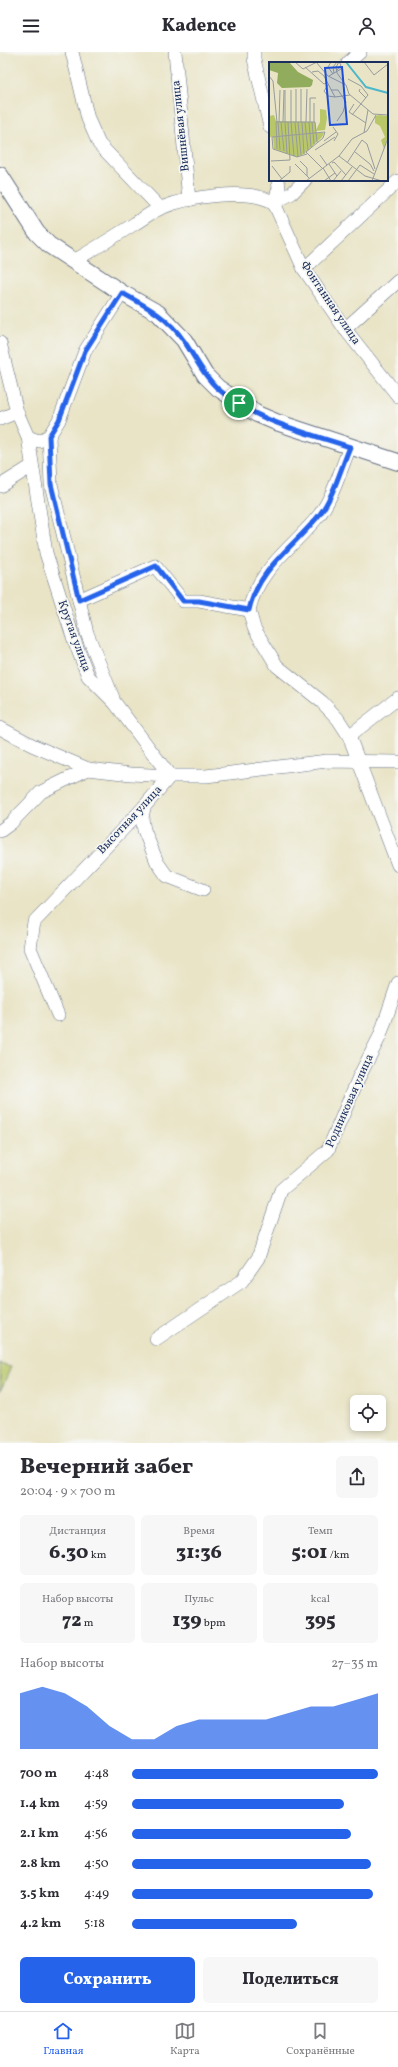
<!DOCTYPE html>
<html lang="ru">
<head>
<meta charset="utf-8">
<style>
  body { margin:0; font-family:Vollkorn,serif; background:#f7f7f7; color:#2b2b33; height:100vh; display:flex; flex-direction:column; font-size:15px; white-space:nowrap }
  * { box-sizing:border-box; margin:0 }
  p { font-size:13px; color:#7c7c81 }
  .icon { flex:none; width:22px; height:22px; fill:none; stroke:currentColor; stroke-width:2; stroke-linecap:round; stroke-linejoin:round }
  .map { position:relative; height:1391px; overflow:hidden }
  .details { display:flex; flex-direction:column; background:#fff; flex:1 }
  .details>* { flex:none }
  .controls { position:absolute; left:350px; top:1343px; display:grid; gap:8px }
  .controls a { display:grid; place-items:center; width:36px; height:36px; border-radius:6px; background:#fff; box-shadow:0 2px 6px #0003; font-size:20px }
  .pin { position:absolute; display:grid; place-items:center; width:34px; height:34px; color:#fff; margin:-17px; border:2px solid #fff; border-radius:50%; box-shadow:0 1px 4px #0007 }
  .round { display:grid; place-items:center; flex:none; width:42px; height:42px; border-radius:6px; background:#f7f7f7 }
  .summary { display:flex; align-items:center; justify-content:space-between; height:68px; padding:0 20px }
  h1 { font-size:22px; font-weight:800; line-height:30px }
  .metrics { display:grid; grid-template-columns:repeat(3,1fr); gap:6px; height:68px; padding:4px 20px }
  .metrics div { display:grid; align-content:center; border-radius:6px; background:#f7f7f7; text-align:center }
  .metrics b { font-size:20px; font-weight:800 }
  .metrics small { font-size:11px; font-weight:400 }
  .metrics p { font-size:11px }
  .chart { height:112px; padding:8px 20px }
  .chart p { display:flex; justify-content:space-between }
  .chart svg { width:100%; height:72px; margin-top:4px; fill:#2563eb; opacity:.7 }
  .cta { display:flex; gap:8px; margin-top:auto; padding:8px 20px }
  .cta a { flex:1; height:46px; border-radius:6px; background:#2563eb; color:#fff; font-size:16px; font-weight:800; line-height:46px; text-align:center }
  .cta a+a { background:#f7f7f7; color:#2b2b33 }
  ul { padding:0 20px; list-style:none; font-size:13px }
  li { display:grid; grid-template-columns:64px 48px 1fr; align-items:center; height:30px }
  li i { height:10px; border-radius:5px; background:#2563eb }
  header { display:flex; justify-content:space-between; align-items:center; height:52px; padding:0 20px; background:#fff; font-size:18px; font-weight:800 }
  .tabs { display:flex; justify-content:space-around; align-items:center; height:56px; border-top:1px solid #e1e1e2; background:#fff; font-size:11px; color:#7c7c81 }
  .tabs a { display:grid; justify-items:center; gap:2px }
  .tabs .current { color:#2563eb }
  .map>svg:first-child { display:block }
  .green { fill:#b9c769; stroke:#6a7b64 }
  .lines { fill:none; stroke-linecap:round; stroke-linejoin:round }
  .minor-casing { stroke:#636e82; stroke-width:14 }
  .major-casing { stroke:#636e82; stroke-width:18 }
  .minor { stroke:#fff; stroke-width:13 }
  .major { stroke:#fff; stroke-width:16 }
  .route-casing { stroke:#fff; stroke-width:8 }
  .route { stroke:#2563eb; stroke-width:5 }
  .labels { text-anchor:middle; dominant-baseline:central; stroke-width:3.5; stroke-linejoin:round; paint-order:stroke }
  .street-label { font-size:12px; fill:#1b2f5e; stroke:#f6f6f2 }
  .inset-river { fill:none; stroke:#4db7cb; stroke-width:2 }
  .inset-road { fill:none; stroke:#979c9c; stroke-width:1 }
  .view { fill:#1d4ed8; fill-opacity:0.15; stroke:#1d4ed8; stroke-width:2 }
  .inset-edge { fill:none; stroke:#1b2f5e; stroke-width:2 }
</style>
</head>
<body>
<header><svg class="icon" aria-label="menu" viewBox="0 0 24 24"><path d="M4 6h16M4 12h16M4 18h16"/></svg>Kadence<svg class="icon" aria-label="person" viewBox="0 0 24 24"><circle cx="12" cy="8" r="4"/><path d="M4 21q1-7 8-7t8 7"/></svg></header>
<div class="map">
<svg width="398" height="1391" viewBox="0 0 398 1391">
  <rect width="100%" height="100%" fill="#f6f6f2"/>
  <filter id="ink" filterUnits="userSpaceOnUse"><feTurbulence type="fractalNoise" baseFrequency=".025" numOctaves="2"/><feDisplacementMap in="SourceGraphic" scale="8" xChannelSelector="R" yChannelSelector="G"/><feConvolveMatrix kernelMatrix="1 2 1 2 8 2 1 2 1" color-interpolation-filters="sRGB"/></filter>
  <filter id="wash" filterUnits="userSpaceOnUse"><feTurbulence type="fractalNoise" baseFrequency=".012" numOctaves="4" result="noise"/><feDisplacementMap in="SourceGraphic" scale="16" xChannelSelector="R" yChannelSelector="G"/><feGaussianBlur stdDeviation="0.9" result="paint"/><feColorMatrix in="noise" values="0 0 0 0 0 0 0 0 0 0 0 0 0 0 0 0 0 1.4 0 .05"/><feComposite in="paint" operator="in"/></filter>
  <g filter="url(#wash)">
    <rect width="100%" height="100%" fill="#e9e4c6"/>
    <path class="green" d="M 0,1312 L 11,1315 L 0,1340 Z"/>
  </g>
  <g filter="url(#ink)">
    <g class="lines">
      <g class="minor-casing">
        <g id="minor">
          <path d="M 72,0 L 88,67 L 99,92 L 160,156"/>
          <path d="M 175,0 L 189,148"/>
          <path d="M 254,0 L 254,7 L 270,75"/>
          <path d="M 348,11 L 360,0"/>
          <path d="M 274,151 L 304,217 L 345,277 L 398,344"/>
          <path d="M 274,151 L 292,141 L 305,128"/>
          <path d="M 274,151 L 279,136 L 278,128"/>
          <path d="M 74,209 C 94,197 114,185 134,172 C 143,167 151,160 161,156 C 187,145 249,135 274,151"/>
          <path d="M 304,217 L 398,129"/>
          <path d="M 345,277 L 398,229"/>
          <path d="M 0,291 L 17,360 L 28,385 L 46,501 L 73,585 L 88,624 L 115,651 L 170,724 L 206,724 L 327,709 L 398,710"/>
          <path d="M 0,367 L 17,360"/>
          <path d="M 49,384 L 51,432 L 87,581 L 113,646"/>
          <path d="M 28,385 L 39,389 L 49,384 L 59,368 L 85,299 L 122,241"/>
          <path d="M 0,434 L 32,414"/>
          <path d="M 79,548 L 155,514 L 183,549 L 199,549 L 249,558 L 254,576 L 277,614 L 322,650 L 338,667 L 349,684 L 398,813"/>
          <path d="M 249,558 C 258,516 295,494 320,462 C 334,443 341,416 350,395"/>
          <path d="M 0,676 L 32,693 L 88,717 L 131,722 L 170,724"/>
          <path d="M 349,684 L 398,646"/>
          <path d="M 144,755 L 142,767 L 144,778 L 157,810 L 167,824 L 203,838"/>
          <path d="M 0,779 L 11,771 L 41,740 L 88,717"/>
          <path d="M 58,963 L 30,896 L 34,870 L 144,755 L 170,724"/>
          <path d="M 156,1287 L 242,1229 L 258,1206 L 281,1138 L 328,1098 L 359,1025 L 380,984 L 398,931"/>
        </g>
      </g>
      <g class="major-casing">
        <path id="major" d="M 0,123 L 37,181 L 49,193 L 122,241 L 158,261 L 184,288 L 205,323 L 218,336 L 257,362 L 276,370 L 398,410"/>
      </g>
      <use href="#minor" class="minor"/>
      <use href="#major" class="major"/>
    </g>
  </g>
  <g class="lines" filter="url(#ink)">
    <g class="route-casing">
      <path id="route" d="M 122,241 C 146,254 169,266 184,289 C 195,305 203,323 217,336 C 254,369 304,380 350,395 C 341,416 334,443 320,462 C 295,494 258,516 249,558 L 199,549 L 183,549 L 156,514 L 79,548 L 51,432 L 49,384 L 59,368 L 85,299 Z"/>
    </g>
    <use href="#route" class="route"/>
  </g>
  <g class="labels">
    <g class="street-label">
      <text transform="translate(181 74) rotate(-96)">Вишнёвая улица</text>
      <text transform="translate(330 251) rotate(56)">Фонтанная улица</text>
      <text transform="translate(74 584) rotate(70)">Крутая улица</text>
      <text transform="translate(130 768) rotate(-47)">Высотная улица</text>
      <text transform="translate(350 1049) rotate(-66)">Родниковая улица</text>
    </g>
  </g>
  <g transform="translate(269 10)">
    <rect width="119" height="119" fill="#e9e4c6"/>
    <path d="M 51,47 L 57,48 L 58,56 L 56,68 L 47,69 L 47,71 L 55,71 L 53,75 L 35,92 L 28,95 L 5,87 L 4,75 L 0,75 L 0,54 L 5,53 L 7,59 L 46,60 L 47,68 L 51,60 ZM 110,53 L 119,54 L 119,74 L 115,87 L 112,78 L 116,75 L 111,64 L 106,61 L 106,54 Z" fill="#b9c769"/>
    <path d="M 0,0 L 20,0 L 29,10 L 44,18 L 43,23 L 41,25 L 13,26 L 8,21 L 9,11 L 0,8 Z" fill="#92ac5d"/>
    <path class="inset-river" d="M 77,0 L 97,25 L 119,31"/>
    <path class="inset-road" d="M 26,0 L 34,7 L 48,0M 47,0 L 59,14 L 77,23 L 80,32 L 104,52 L 119,53M 62,0 L 59,5 L 64,12M 95,0 L 105,13M 36,5 L 55,22 L 58,21M 68,8 L 72,3 L 70,0 L 67,5 L 68,11 L 76,22M 43,10 L 49,9 L 55,14 L 66,35 L 81,33M 65,11 L 64,5 L 68,0M 105,13 L 119,2M 0,14 L 4,19 L 8,60M 60,14 L 72,7M 79,17 L 92,24 L 99,33 L 83,53M 59,23 L 55,29 L 59,34 L 66,35M 91,27 L 90,29 L 97,36M 16,28 L 16,60M 62,28 L 69,28 L 77,40 L 74,50 L 68,59M 85,42 L 80,50 L 97,61M 9,60 L 11,88M 10,60 L 11,28M 12,60 L 15,89M 14,60 L 15,28M 16,60 L 18,91M 22,60 L 25,94M 22,60 L 22,28M 26,60 L 29,95M 27,60 L 27,27M 29,60 L 32,93M 32,60 L 32,27M 33,60 L 35,92M 36,60 L 39,88M 37,60 L 38,27M 40,60 L 42,85M 41,60 L 41,36 L 47,36M 43,60 L 45,82M 45,60 L 45,41M 64,65 L 69,72 L 65,79M 95,71 L 99,48M 55,79 L 67,70M 8,87 L 7,60 L 46,60 L 48,80M 46,88 L 66,75M 86,90 L 101,102 L 105,109M 38,92 L 28,95 L 4,87 L 3,75 L 56,70 L 54,76 L 37,90 L 53,106M 51,93 L 58,103M 70,94 L 96,114 L 113,119M 2,99 L 21,98 L 19,60M 31,99 L 38,106 L 38,114M 63,101 L 65,100 L 77,113M 78,101 L 93,78 L 98,82 L 106,107M 26,102 L 40,116M 60,102 L 68,114M 3,104 L 13,117M 54,106 L 62,119M 10,119 L 21,110 L 21,104M 37,119 L 70,94 L 83,77 L 98,69 L 107,53M 55,119 L 66,111M 64,119 L 72,109M 72,119 L 83,105M 79,119 L 91,103 L 105,112M 103,119 L 119,76"/>
    <path class="view" d="M 73,5 L 78,62 L 61,63 L 56,6 Z"/>
    <rect width="119" height="119" class="inset-edge"/>
  </g>
</svg>
<div class="controls">
<a><svg class="icon" aria-label="locate" viewBox="0 0 24 24"><circle cx="12" cy="12" r="6"/><path d="M12 2v4M12 18v4M2 12h4M18 12h4"/></svg></a>
</div>
<div class="pin" style="left:239px;top:351px;background:#1e9e55"><svg class="icon" aria-label="arrive" viewBox="0 0 24 24"><path d="M6 21V4h12l-3 4 3 4H6"/></svg></div>
</div>
<section class="details">
<div class="summary"><div><h1>Вечерний забег</h1><p>20:04 · 9 × 700 m</p></div><a class="round"><svg class="icon" aria-label="share" viewBox="0 0 24 24"><path d="M12 15V3M7 8l5-5 5 5M5 13v7h14v-7"/></svg></a></div>
<div class="metrics">
<div><p>Дистанция</p><b>6.30<small> km</small></b></div>
<div><p>Время</p><b>31:36</b></div>
<div><p>Темп</p><b>5:01<small> /km</small></b></div>
</div>
<div class="metrics">
<div><p>Набор высоты</p><b>72<small> m</small></b></div>
<div><p>Пульс</p><b>139<small> bpm</small></b></div>
<div><p>kcal</p><b>395</b></div>
</div>
<div class="chart"><p><span>Набор высоты</span>27–35 m</p>
<svg viewBox="0 0 160 44" preserveAspectRatio="none"><path d="M0 44V10L10 6L20 10L30 18L40 30L50 38L60 38L70 30L80 26L90 26L100 26L110 26L120 22L130 18L140 18L150 14L160 10V44z"/></svg>
</div>
<ul>
<li><b>700 m</b>4:48<i style="width:100%"></i></li>
<li><b>1.4 km</b>4:59<i style="width:86%"></i></li>
<li><b>2.1 km</b>4:56<i style="width:89%"></i></li>
<li><b>2.8 km</b>4:50<i style="width:97%"></i></li>
<li><b>3.5 km</b>4:49<i style="width:98%"></i></li>
<li><b>4.2 km</b>5:18<i style="width:67%"></i></li>
</ul>
<div class="cta"><a>Сохранить</a><a>Поделиться</a></div>
</section>
<nav class="tabs">
<a class="current"><svg class="icon" aria-label="home" viewBox="0 0 24 24"><path d="M3 11l9-7 9 7M6 9v11h12V9"/></svg>Главная</a>
<a><svg class="icon" aria-label="map" viewBox="0 0 24 24"><path d="M3 6l6-2 6 2 6-2v14l-6 2-6-2-6 2zM9 4v14M15 6v14"/></svg>Карта</a>
<a><svg class="icon" aria-label="saved" viewBox="0 0 24 24"><path d="M7 4h10v16l-5-4-5 4z"/></svg>Сохранённые</a>
</nav>
</body>
</html>
